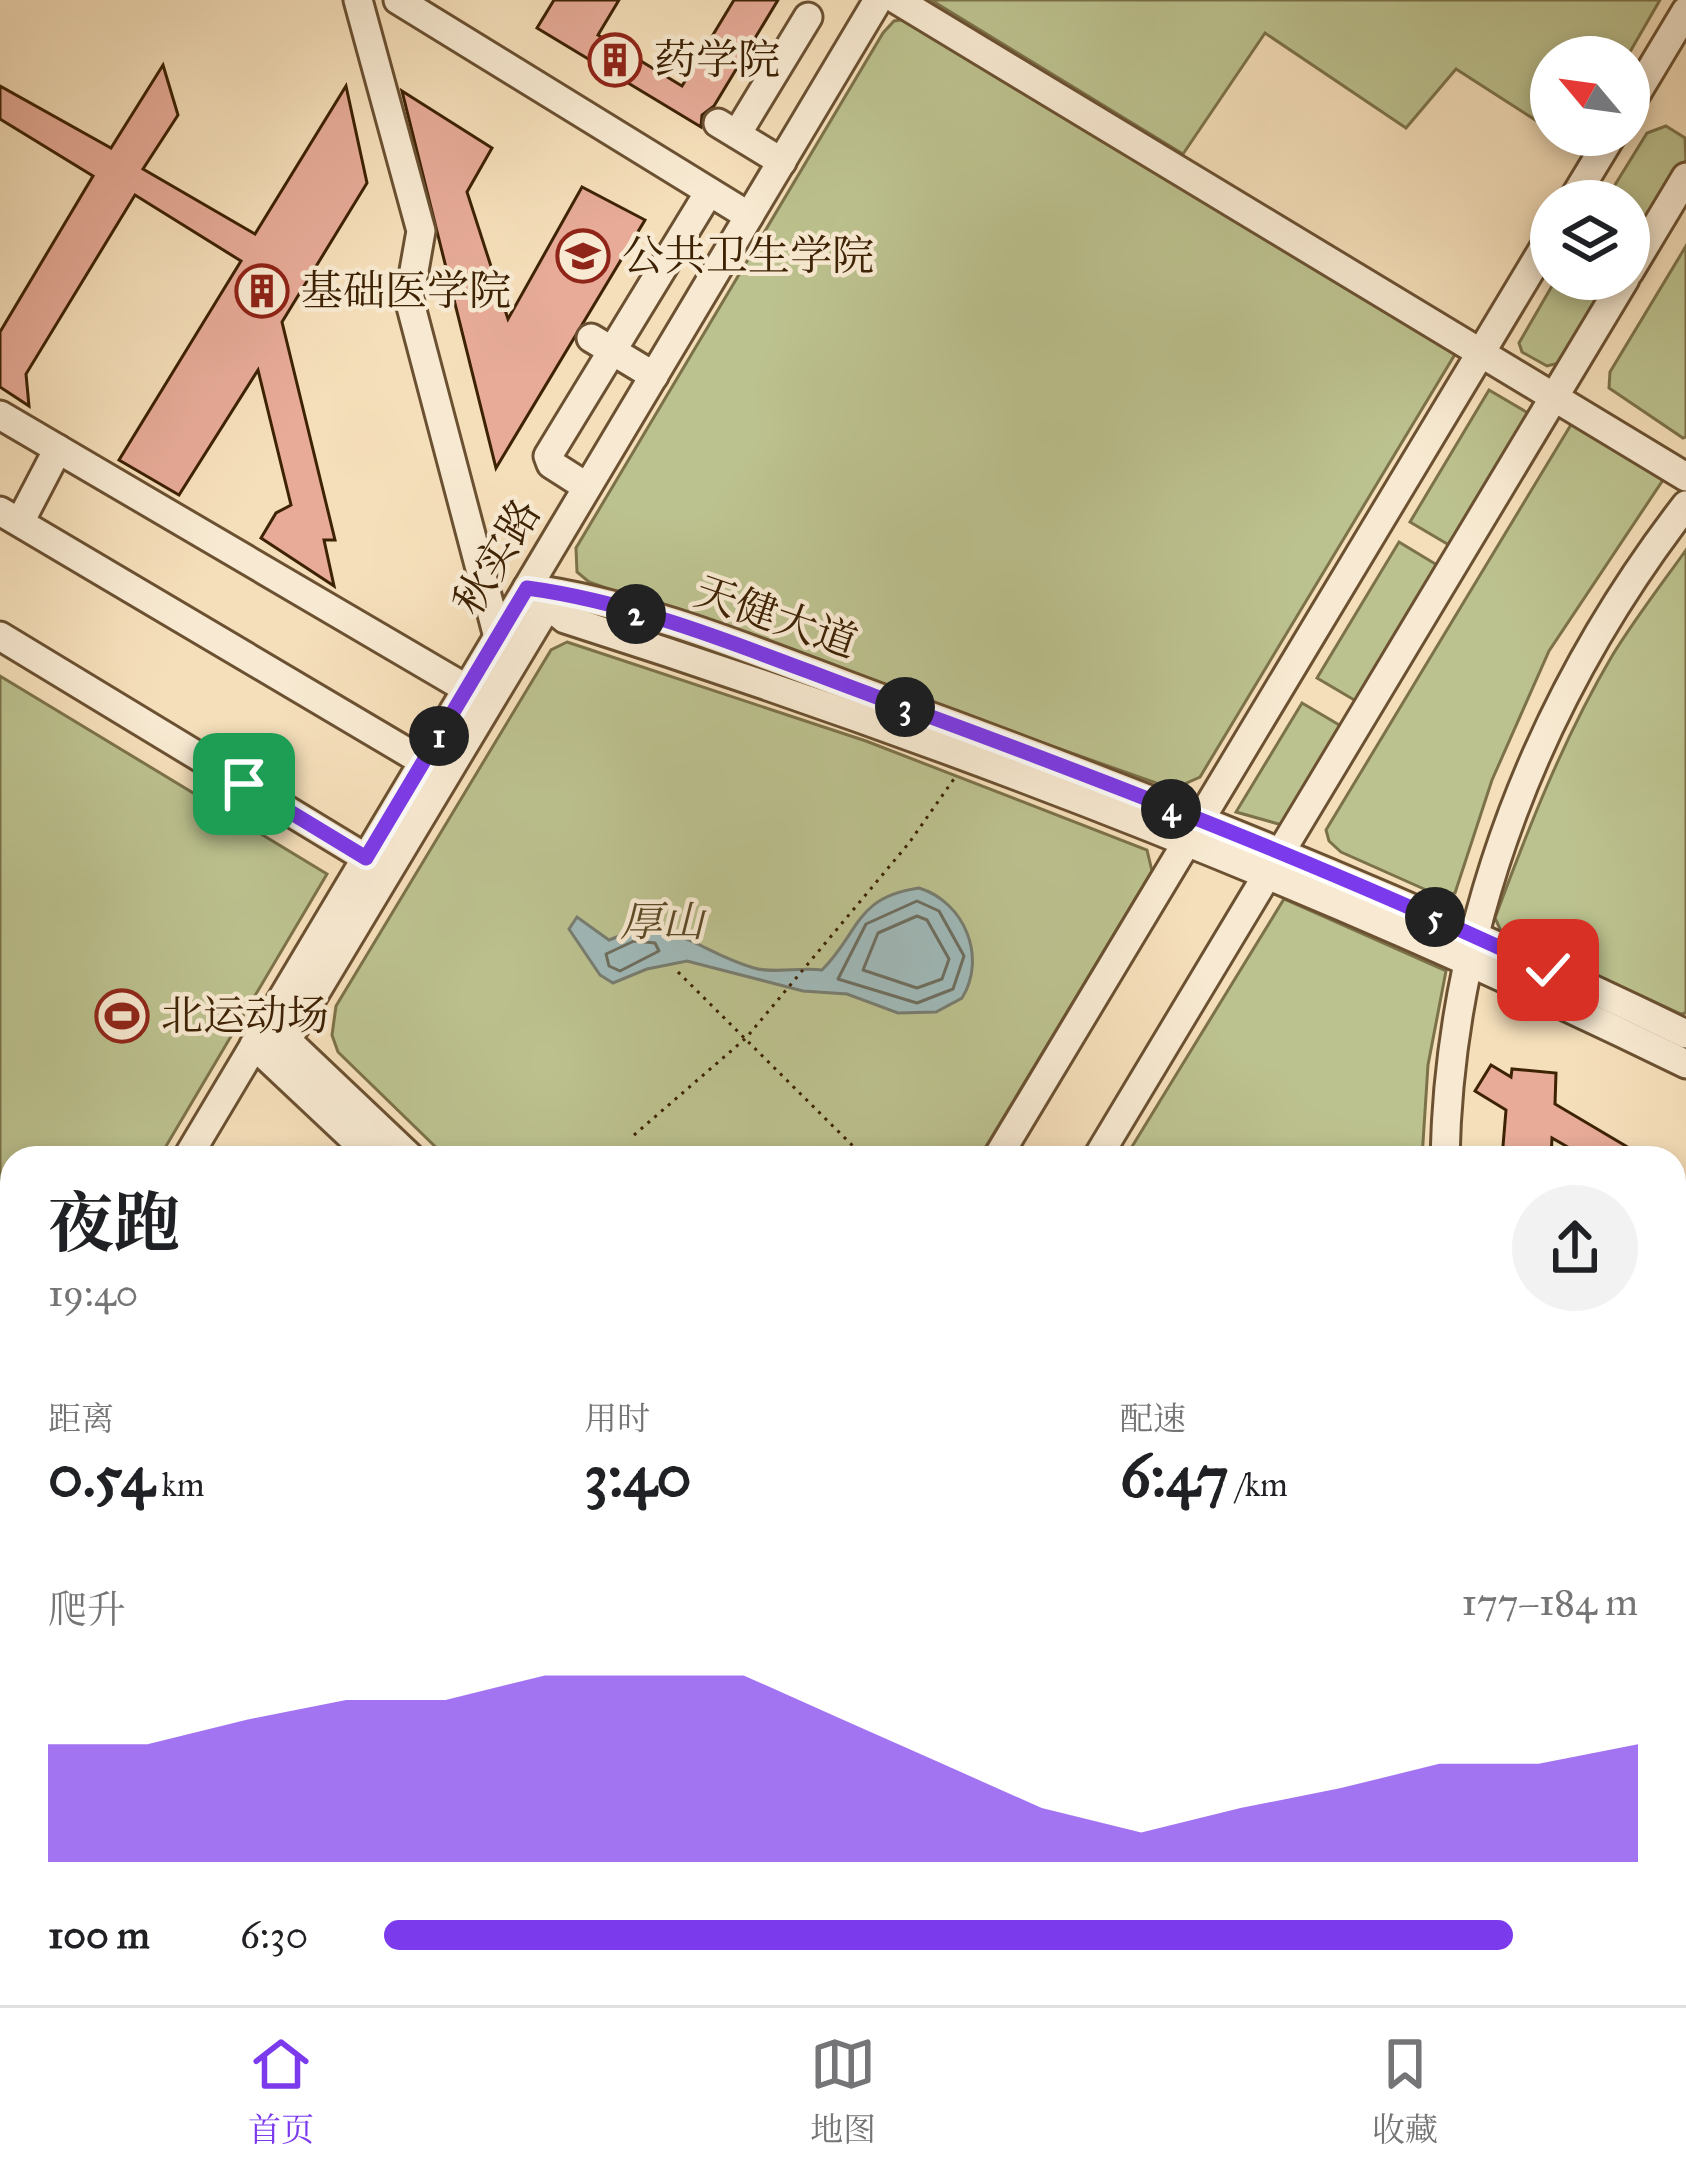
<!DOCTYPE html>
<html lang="zh">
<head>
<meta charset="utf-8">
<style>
  body { margin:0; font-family:"IM FELL Great Primer","Noto Serif SC",serif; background:#f2f2f2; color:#202124; height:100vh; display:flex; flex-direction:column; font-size:45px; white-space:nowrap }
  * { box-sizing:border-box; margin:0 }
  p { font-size:39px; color:#757577 }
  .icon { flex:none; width:66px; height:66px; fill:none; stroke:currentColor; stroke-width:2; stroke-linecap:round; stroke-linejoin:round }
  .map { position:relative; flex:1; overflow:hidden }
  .panel { position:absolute; left:0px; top:1146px; width:1686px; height:861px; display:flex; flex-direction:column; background:#fff; border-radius:36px 36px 0 0; box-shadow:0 6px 18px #0003 }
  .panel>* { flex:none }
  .needle { width:78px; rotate:299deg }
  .fabs { position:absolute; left:1530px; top:36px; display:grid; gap:24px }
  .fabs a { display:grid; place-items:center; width:120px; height:120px; border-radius:50%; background:#fff; box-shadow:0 6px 18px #0003; font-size:60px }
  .pin { position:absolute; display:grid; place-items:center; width:102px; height:102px; color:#fff; margin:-51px; border-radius:24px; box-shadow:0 6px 18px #0006 }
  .km { position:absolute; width:60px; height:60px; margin:-30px; border-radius:50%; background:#222; color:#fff; font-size:33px; line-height:60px; text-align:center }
  .round { display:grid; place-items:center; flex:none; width:126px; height:126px; border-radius:63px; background:#f2f2f2 }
  .summary { display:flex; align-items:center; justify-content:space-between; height:204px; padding:0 48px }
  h1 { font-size:66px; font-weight:700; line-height:90px }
  .metrics { display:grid; grid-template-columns:repeat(3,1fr); gap:18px; height:204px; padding:12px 48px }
  .metrics div { display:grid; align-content:center }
  .metrics b { font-size:60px; font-weight:700 }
  .metrics small { font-size:33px; font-weight:400 }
  .metrics p { font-size:33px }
  .chart { height:336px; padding:24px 48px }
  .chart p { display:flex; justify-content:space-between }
  .chart svg { width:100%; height:216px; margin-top:12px; fill:#7c3aed; opacity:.7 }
  ul { padding:0 48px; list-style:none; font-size:39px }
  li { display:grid; grid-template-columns:192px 144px 1fr; align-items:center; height:90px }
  li i { height:30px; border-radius:15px; background:#7c3aed }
  .menu { display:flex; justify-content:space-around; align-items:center; height:168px; border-top:3px solid #e0e0e0; background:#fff; font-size:33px; color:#757577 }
  .menu a { display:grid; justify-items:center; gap:6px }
  .menu .on { color:#7c3aed }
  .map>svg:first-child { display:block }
  .green { fill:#bcc28f; stroke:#7c724a; stroke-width:3 }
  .water { fill:#a0baba; stroke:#787d71; stroke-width:3 }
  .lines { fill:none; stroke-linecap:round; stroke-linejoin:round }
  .shore { stroke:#6e6e5f; stroke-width:3 }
  .building { fill:#e7ab98; stroke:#3d2204; stroke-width:3 }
  .minor-casing { stroke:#6b5132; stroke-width:33 }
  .path { stroke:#3d2204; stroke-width:3; stroke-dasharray:3 6; stroke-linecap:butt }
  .minor { stroke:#f8ead2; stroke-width:27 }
  .route-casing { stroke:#fff; stroke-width:24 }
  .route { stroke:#7c3aed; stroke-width:15 }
  .labels { text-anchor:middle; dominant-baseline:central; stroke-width:9; stroke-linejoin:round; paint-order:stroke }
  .poi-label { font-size:42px; fill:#3d2204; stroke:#f8ead2; text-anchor:start }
  .street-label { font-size:42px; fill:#3d2204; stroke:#f8ead2 }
  .park-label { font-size:42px; font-style:italic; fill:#5d4a27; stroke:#f8ead2 }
</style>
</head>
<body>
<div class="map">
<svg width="1686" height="2005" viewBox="0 0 1686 2005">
  <rect width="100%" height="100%" fill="#f5dfba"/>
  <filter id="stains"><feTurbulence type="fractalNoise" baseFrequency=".00167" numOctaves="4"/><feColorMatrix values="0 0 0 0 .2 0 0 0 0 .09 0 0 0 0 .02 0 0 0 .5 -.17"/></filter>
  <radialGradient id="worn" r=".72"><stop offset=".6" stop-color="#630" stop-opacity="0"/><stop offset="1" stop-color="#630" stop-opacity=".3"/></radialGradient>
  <g class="green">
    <path d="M 931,0 L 1660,0 L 1627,57 L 1551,57 L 1551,130 L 1456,69 L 1406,128 L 1265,33 L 1183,154 Z"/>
    <path d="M 906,19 L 1457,351 L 1200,777 L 1173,789 L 589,582 L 577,572 L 576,548 L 883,33 L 894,21 Z"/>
    <path d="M 1666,126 L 1685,138 L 1686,160 L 1629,251 L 1629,201 L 1605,201 L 1647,133 Z"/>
    <path d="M 1686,246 L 1686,437 L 1683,438 L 1609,388 L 1610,372 Z"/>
    <path d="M 1556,279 L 1611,279 L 1559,363 L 1547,366 L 1522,352 L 1519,343 Z"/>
    <path d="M 1489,390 L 1528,413 L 1449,545 L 1410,522 Z"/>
    <path d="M 1572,423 L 1663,480 L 1549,651 L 1492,780 L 1455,893 L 1442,897 L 1341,852 L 1329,841 L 1326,830 Z"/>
    <path d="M 1399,542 L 1437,565 L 1356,701 L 1317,678 Z"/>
    <path d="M 1686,550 L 1686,1013 L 1681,1014 L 1501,931 L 1495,918 C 1528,829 1563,739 1612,656 C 1634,620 1661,585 1686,550 Z"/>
    <path d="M 567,642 L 866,741 L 1147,850 L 1152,871 L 979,1158 L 447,1158 L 338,1052 L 332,1035 L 336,1006 L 551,650 Z"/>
    <path d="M 0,676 L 327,874 L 159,1158 L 12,1158 L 12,1404 L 0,1397 Z"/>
    <path d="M 1302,703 L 1341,726 L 1282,825 L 1236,812 Z"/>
    <path d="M 1284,899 L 1446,971 L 1428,1065 L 1422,1158 L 1125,1158 Z"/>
    <path d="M 1089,1995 L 1350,1995 L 1366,2005 L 1083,2005 Z"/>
  </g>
  <g class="water">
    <path d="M 919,888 C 965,902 987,958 962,998 L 936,1012 L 898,1013 L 847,994 L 803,991 L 687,961 L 647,969 L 613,983 L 600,975 L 569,929 L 577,917 L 609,940 C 672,913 697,952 754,968 C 774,974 800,967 822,970 C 860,932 855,897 919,888 Z"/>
    <path d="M 1674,1920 L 1686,1938 L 1686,2005 L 1558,2005 L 1554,1995 L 1674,1995 Z"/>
  </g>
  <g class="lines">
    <g class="shore">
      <path d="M 917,901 L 939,911 L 964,956 L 953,989 L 917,1003 L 838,979 L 866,924 Z"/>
      <path d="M 917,916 L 927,920 L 949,959 L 942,979 L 917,988 L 863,970 L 878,933 Z"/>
      <path d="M 634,941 L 655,943 L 659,951 L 620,971 L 609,966 L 606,954 Z"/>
    </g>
  </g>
  <g class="building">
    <path d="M 554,0 L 619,0 L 598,35 L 682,86 L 734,0 L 778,0 L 714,106 L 702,115 L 701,127 L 537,28 Z"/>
    <path d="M 163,65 L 178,115 L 143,169 L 255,234 L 346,86 L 367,183 L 282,322 L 335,540 L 324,540 L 334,586 L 261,538 L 276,513 L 291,505 L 258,370 L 179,495 L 119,460 L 241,261 L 135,195 L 26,374 L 29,406 L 0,387 L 0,332 L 93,176 L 0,119 L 0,86 L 111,148 Z"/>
    <path d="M 402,91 L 492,148 L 467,192 L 508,319 L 582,187 L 645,220 L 496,468 Z"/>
    <path d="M 1491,1065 L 1511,1077 L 1512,1069 L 1556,1073 L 1555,1104 L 1646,1158 L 1587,1158 L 1552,1138 L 1551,1158 L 1502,1158 L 1506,1110 L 1475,1091 Z"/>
  </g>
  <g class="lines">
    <g class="minor-casing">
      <g id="minor">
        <path d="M 358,0 L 421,231 L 409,299 L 498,637"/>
        <path d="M 398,0 L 749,216"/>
        <path d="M 897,0 L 1686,477"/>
        <path d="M 1629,106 L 1686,11"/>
        <path d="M 718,123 L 782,162"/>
        <path d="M 737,134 L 808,17"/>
        <path d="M 1572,201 L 1612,135"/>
        <path d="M 1629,272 L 1686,177"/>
        <path d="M 591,338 L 654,376"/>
        <path d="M 0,415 L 467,689"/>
        <path d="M 587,487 L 551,464 L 548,456 L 709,192"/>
        <path d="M 0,511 L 424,762"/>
        <path d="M 20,522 L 58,449"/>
        <path d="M 527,588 L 565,619 C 948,741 1325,887 1686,1064"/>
        <path d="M 528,588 C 651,605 773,659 891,702 C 1161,800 1427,908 1686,1034"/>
        <path d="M 0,636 L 366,858"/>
        <path d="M 275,1029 L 411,1158"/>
        <path d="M 287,1040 L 548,605"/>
        <path d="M 254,1045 L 374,1158"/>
        <path d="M 187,1158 L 878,0"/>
        <path d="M 997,1158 L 1551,236"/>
        <path d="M 1097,1158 L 1625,279"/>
        <path d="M 1445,1158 C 1450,919 1541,693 1686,505"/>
        <path d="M 0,1416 L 12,1424"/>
        <path d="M 0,1471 L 12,1451"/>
        <path d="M 0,1542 L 12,1549"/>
        <path d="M 0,1805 L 12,1811"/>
        <path d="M 1674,1852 L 1686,1868"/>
        <path d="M 307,1995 L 320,2005"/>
        <path d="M 756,1995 L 773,2005"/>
        <path d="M 1405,1995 L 1419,2005"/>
        <path d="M 1450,1995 L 1464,2005"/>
        <path d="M 489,2005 L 495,1995"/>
        <path d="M 589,2005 L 595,1995"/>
        <path d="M 1040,2005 L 1046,1995"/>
      </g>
    </g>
    <g class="path">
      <path d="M 678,972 L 865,1158"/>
      <path d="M 634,1135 L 746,1038 L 909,843 L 956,776"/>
    </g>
    <use href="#minor" class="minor"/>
  </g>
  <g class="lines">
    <g class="route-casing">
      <path id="route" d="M 244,784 L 366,858 L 527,588 C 646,604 762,655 874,696 C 1102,779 1329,867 1548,970"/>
    </g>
    <use href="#route" class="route"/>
  </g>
  <defs>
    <g id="building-ring" transform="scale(2.7)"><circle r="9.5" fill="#f8ead2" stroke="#8f2418" stroke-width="1.5"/><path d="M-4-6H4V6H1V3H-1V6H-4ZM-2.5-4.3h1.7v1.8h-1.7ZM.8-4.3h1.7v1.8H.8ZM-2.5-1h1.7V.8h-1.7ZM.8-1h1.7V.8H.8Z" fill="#8f2418"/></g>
    <g id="university-ring" transform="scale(2.7)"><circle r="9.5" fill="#f8ead2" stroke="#8f2418" stroke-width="1.5"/><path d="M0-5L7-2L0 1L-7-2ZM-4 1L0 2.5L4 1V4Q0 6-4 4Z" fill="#8f2418"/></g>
    <g id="stadium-ring" transform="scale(2.7)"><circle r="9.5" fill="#f8ead2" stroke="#8f2418" stroke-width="1.5"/><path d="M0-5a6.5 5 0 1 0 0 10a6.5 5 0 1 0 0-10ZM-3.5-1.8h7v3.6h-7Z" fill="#8f2418"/></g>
  </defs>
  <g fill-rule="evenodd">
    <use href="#building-ring" x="615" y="60"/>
    <use href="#university-ring" x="583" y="256"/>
    <use href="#building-ring" x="262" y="291"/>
    <use href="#stadium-ring" x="122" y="1016"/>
  </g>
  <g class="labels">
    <g class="poi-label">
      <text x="654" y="60">药学院</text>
      <text x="622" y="256">公共卫生学院</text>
      <text x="301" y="291">基础医学院</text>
      <text x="161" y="1016">北运动场</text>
    </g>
    <g class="street-label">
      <text transform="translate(497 557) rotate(-59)">秋实路</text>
      <text transform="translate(776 617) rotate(19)">天健大道</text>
    </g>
    <g class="park-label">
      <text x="662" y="922">厚山</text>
    </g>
  </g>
  <rect width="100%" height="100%" filter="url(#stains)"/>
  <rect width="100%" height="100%" fill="url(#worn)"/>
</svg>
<div class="fabs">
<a><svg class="needle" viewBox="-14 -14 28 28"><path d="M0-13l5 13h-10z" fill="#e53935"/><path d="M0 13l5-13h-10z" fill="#757577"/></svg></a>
<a><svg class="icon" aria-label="layers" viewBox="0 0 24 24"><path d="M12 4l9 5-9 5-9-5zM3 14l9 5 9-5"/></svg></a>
</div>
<div class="pin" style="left:244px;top:784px;background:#1e9e55"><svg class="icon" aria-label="arrive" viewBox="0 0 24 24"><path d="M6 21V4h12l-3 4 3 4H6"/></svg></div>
<div class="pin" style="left:1548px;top:970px;background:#d93025"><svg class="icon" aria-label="check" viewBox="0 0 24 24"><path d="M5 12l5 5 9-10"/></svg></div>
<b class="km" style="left:439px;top:736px">1</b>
<b class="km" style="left:636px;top:614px">2</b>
<b class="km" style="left:905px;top:707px">3</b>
<b class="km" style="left:1171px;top:809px">4</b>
<b class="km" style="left:1435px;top:917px">5</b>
<section class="panel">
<div class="summary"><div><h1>夜跑</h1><p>19:40</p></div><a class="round"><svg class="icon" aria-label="share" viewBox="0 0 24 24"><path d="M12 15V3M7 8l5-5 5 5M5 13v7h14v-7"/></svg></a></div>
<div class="metrics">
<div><p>距离</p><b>0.54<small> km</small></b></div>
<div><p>用时</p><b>3:40</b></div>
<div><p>配速</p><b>6:47<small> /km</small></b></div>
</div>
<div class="chart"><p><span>爬升</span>177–184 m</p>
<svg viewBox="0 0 160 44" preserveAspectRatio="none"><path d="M0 44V20L10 20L20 15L30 11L40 11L50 6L60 6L70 6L80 15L90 24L100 33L110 38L120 33L130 29L140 24L150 24L160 20V44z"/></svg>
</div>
<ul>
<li><b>100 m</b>6:30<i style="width:90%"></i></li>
</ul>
</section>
</div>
<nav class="menu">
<a class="on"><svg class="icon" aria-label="home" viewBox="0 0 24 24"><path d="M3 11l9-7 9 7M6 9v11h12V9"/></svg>首页</a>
<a><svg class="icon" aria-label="map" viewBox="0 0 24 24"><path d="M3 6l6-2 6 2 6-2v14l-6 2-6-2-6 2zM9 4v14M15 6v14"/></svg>地图</a>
<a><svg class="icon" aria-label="saved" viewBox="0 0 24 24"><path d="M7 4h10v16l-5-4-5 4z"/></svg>收藏</a>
</nav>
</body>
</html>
